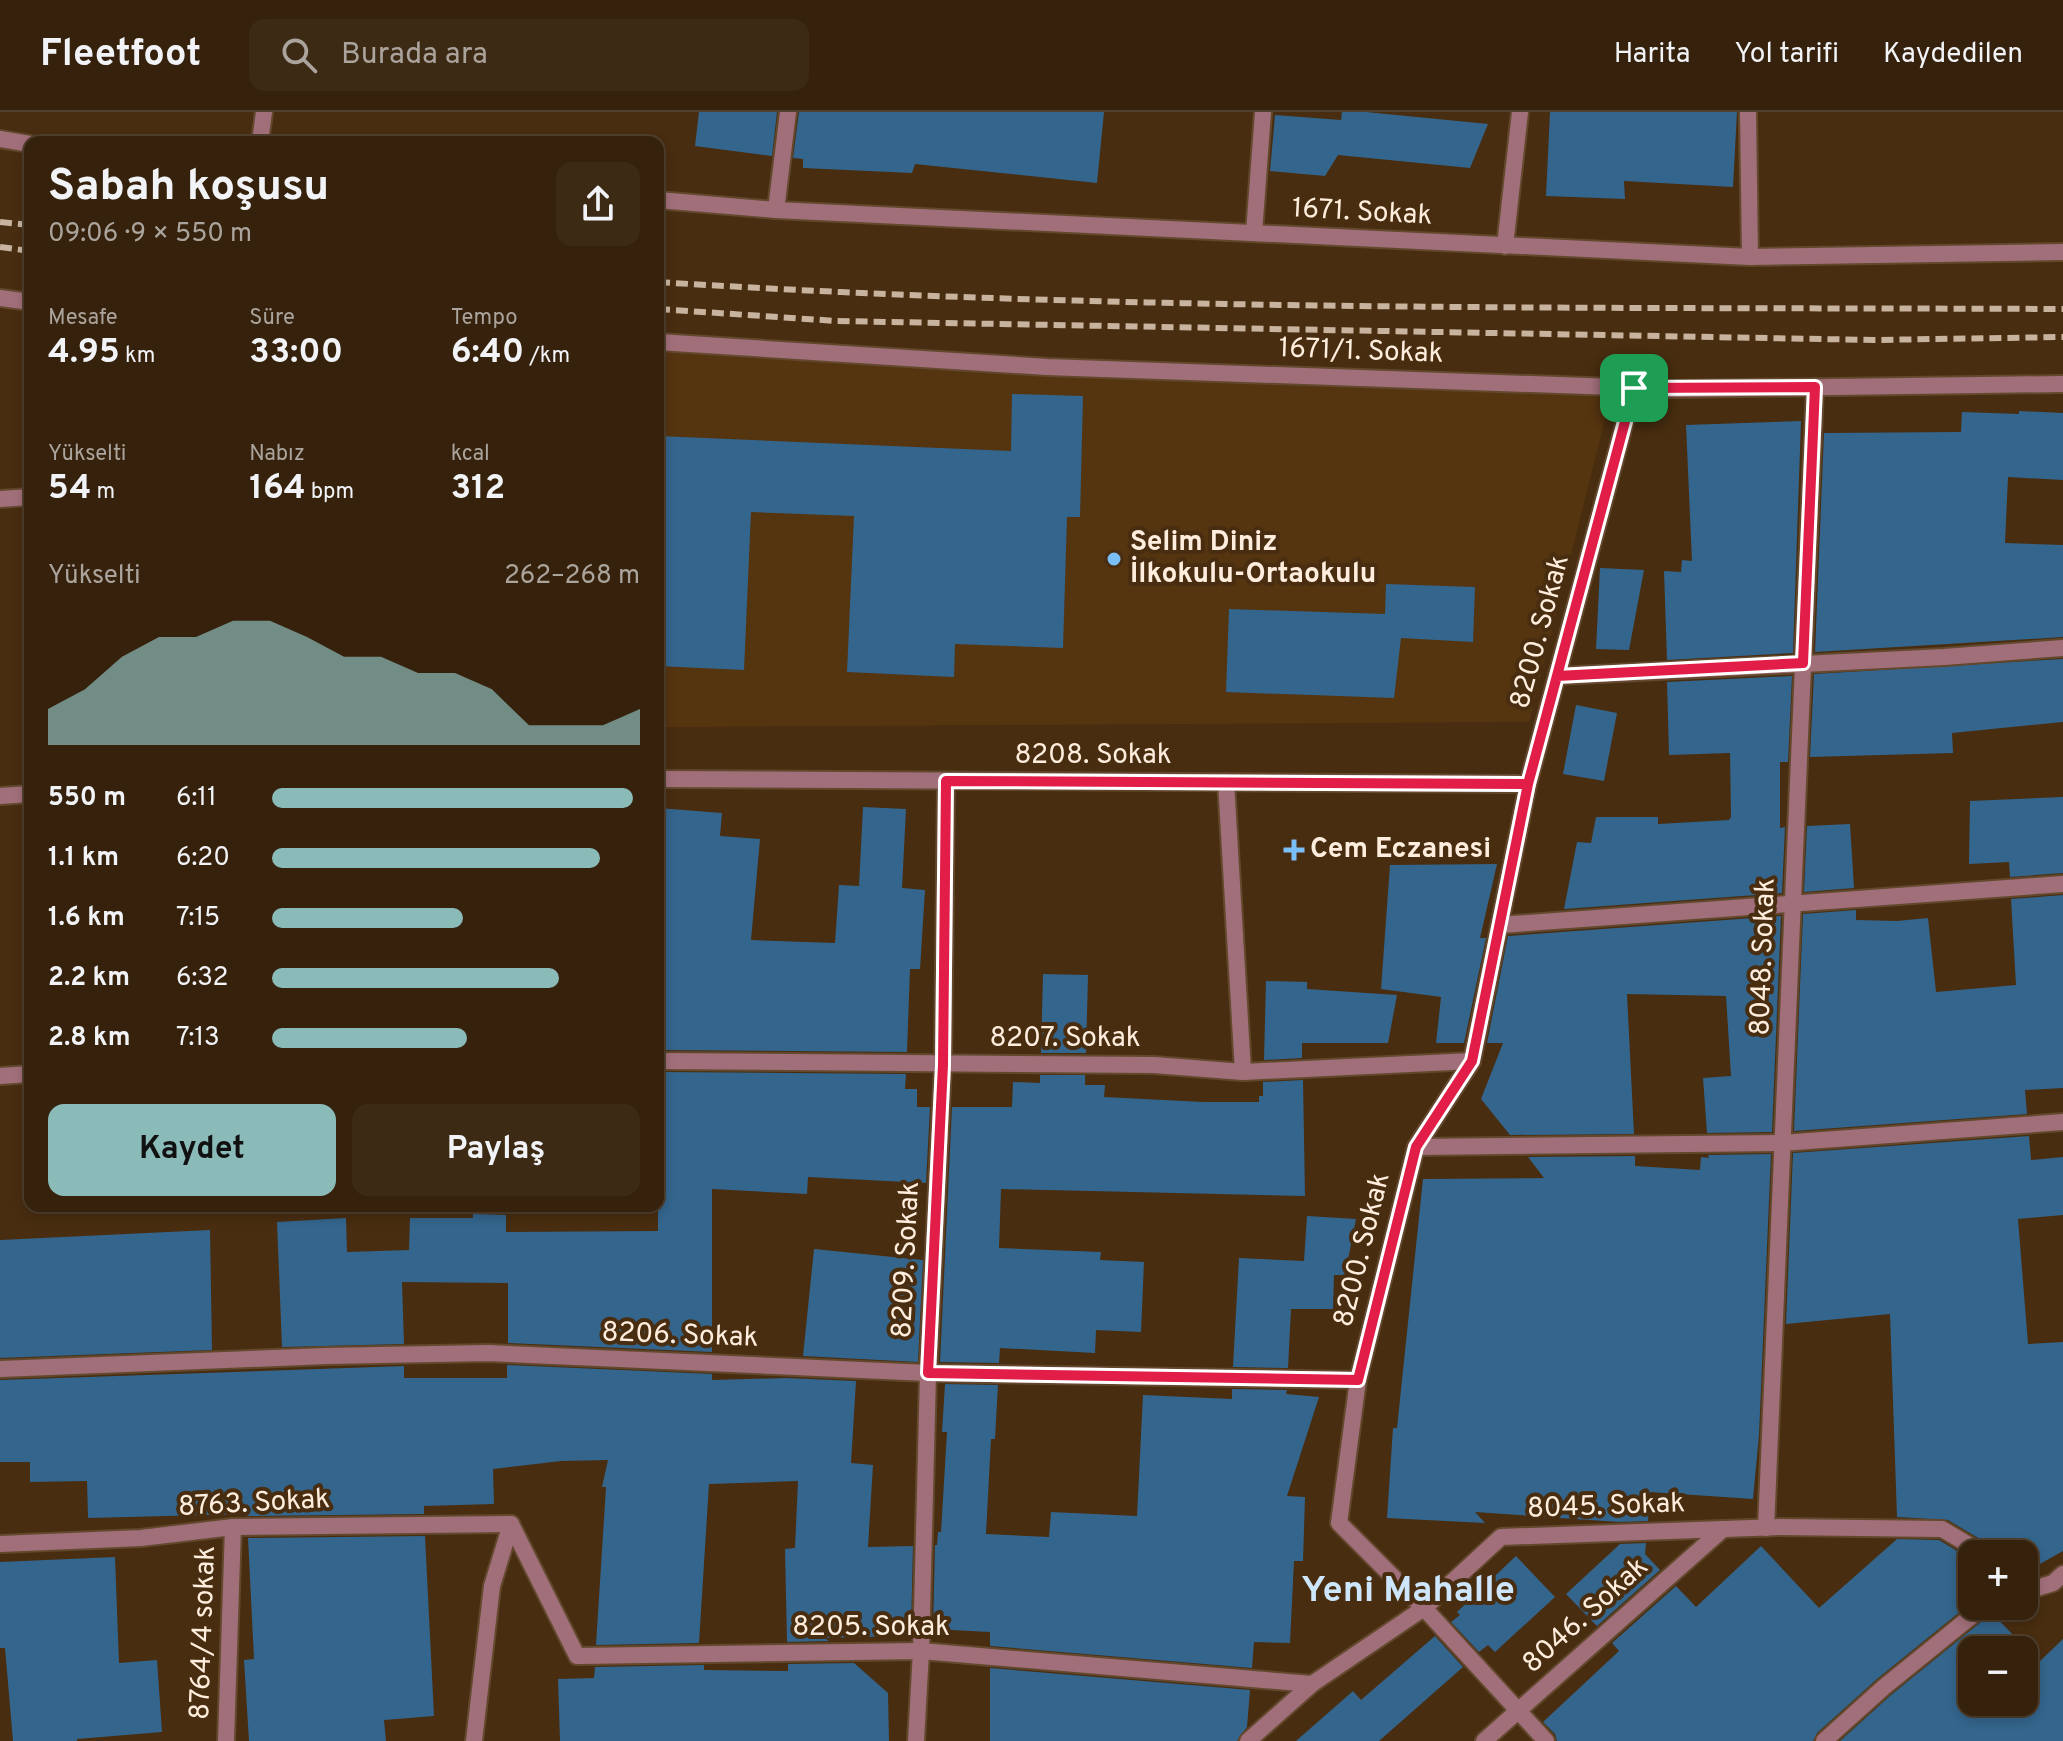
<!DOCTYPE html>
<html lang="tr">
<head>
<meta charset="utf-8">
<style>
  body { margin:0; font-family:Overpass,sans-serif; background:#3d2a15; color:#f1f3f6; height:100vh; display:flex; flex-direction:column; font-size:30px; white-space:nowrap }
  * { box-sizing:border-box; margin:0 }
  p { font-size:26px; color:#aaa49d }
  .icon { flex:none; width:44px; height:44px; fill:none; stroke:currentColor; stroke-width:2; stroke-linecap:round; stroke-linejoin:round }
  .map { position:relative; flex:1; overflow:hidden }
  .details { position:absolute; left:24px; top:24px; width:640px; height:1076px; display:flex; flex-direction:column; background:#36220c; border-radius:16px; box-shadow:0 4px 12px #0003,0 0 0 2px #503f2d }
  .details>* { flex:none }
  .fabs { position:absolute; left:1958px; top:1428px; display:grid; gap:16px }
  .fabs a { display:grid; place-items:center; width:80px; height:80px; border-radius:16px; background:#36220c; box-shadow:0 4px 12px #0003,0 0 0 2px #503f2d; font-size:40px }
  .pin { position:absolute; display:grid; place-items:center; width:68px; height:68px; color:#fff; margin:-34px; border-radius:16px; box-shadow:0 4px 12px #0006 }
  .round { display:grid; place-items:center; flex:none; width:84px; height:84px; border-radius:16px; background:#3d2a15 }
  .headline { display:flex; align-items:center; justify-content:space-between; height:136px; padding:0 24px }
  h1 { font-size:44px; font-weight:700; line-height:60px }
  .figures { display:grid; grid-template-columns:repeat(3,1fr); gap:12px; height:136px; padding:8px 24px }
  .figures div { display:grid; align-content:center }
  .figures b { font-size:34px; font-weight:700 }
  .figures small { font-size:22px; font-weight:400 }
  .figures p { font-size:22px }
  .chart { height:224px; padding:16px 24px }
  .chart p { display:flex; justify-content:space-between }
  .chart svg { width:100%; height:144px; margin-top:8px; fill:#8bbbb9; opacity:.7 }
  .primary-button { display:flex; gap:16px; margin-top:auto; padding:16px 24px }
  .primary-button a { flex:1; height:92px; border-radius:16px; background:#8bbbb9; color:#111; font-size:32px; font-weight:700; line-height:92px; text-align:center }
  .primary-button a+a { background:#3d2a15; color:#f1f3f6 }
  ul { padding:0 24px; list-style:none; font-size:26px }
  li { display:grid; grid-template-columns:128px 96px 1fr; align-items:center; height:60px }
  li i { height:20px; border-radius:10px; background:#8bbbb9 }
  header { display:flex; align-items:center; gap:48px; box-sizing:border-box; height:112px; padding:0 40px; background:#36220c; border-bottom:2px solid #503f2d }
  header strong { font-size:38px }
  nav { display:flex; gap:44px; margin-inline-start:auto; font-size:28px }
  .search { width:560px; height:72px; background:#3d2a15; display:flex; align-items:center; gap:20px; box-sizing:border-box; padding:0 28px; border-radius:16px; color:#aaa49d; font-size:30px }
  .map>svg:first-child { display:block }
  .built { fill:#553410 }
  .building { fill:#34658c; fill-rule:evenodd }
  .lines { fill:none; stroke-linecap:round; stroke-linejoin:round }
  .street-casing { stroke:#62482d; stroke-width:20 }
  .street { stroke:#a16f7a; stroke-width:16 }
  .rail { stroke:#c8b39f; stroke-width:6; stroke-dasharray:12 6; stroke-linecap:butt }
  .route-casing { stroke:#fff; stroke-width:16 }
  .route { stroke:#e11d48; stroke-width:10 }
  .poi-dot { fill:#7abff8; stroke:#482d10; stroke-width:3 }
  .labels { text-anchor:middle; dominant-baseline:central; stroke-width:8; stroke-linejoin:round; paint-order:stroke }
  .street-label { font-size:28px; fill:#ffeddd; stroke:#482d10 }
  .poi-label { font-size:28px; font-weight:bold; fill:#ffeddd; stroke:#482d10; text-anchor:start }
  .district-label { font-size:36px; font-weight:bold; fill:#cde6fc; stroke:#482d10 }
</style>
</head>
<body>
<header>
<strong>Fleetfoot</strong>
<div class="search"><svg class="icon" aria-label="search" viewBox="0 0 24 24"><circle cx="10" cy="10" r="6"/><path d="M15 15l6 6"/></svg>Burada ara</div>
<nav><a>Harita</a><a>Yol tarifi</a><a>Kaydedilen</a></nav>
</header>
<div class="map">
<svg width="2063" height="1629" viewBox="0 0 2063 1629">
  <rect width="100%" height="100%" fill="#482d10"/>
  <path class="built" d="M 658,240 L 1611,284 L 1529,610 L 658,615 Z"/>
  <g class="building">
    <path d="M 699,0 L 777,0 L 772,44 L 695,34 Z"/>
    <path d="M 799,0 L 1104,0 L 1097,71 L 915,52 L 912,61 L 803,56 L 803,47 L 793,46 Z"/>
    <path d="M 1342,0 L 1366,0 L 1488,12 L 1470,56 L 1338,43 L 1325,64 L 1270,59 L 1275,3 L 1341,8 Z"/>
    <path d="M 1550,0 L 1737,0 L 1733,75 L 1624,69 L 1625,87 L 1546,84 Z"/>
    <path d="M 1012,282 L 1083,284 L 1080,405 L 1067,405 L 1063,536 L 955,532 L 954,565 L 847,560 L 854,404 L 751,400 L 744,558 L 658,554 L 658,324 L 1011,339 Z"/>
    <path d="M 2019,299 L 2063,301 L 2063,368 L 2008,365 L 2005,431 L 2063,433 L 2063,525 L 1815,540 L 1824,321 L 1961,320 L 1962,300 L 2019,302 Z"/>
    <path d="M 1801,309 L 1793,541 L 1667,548 L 1664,459 L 1681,460 L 1682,448 L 1692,449 L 1686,313 Z"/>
    <path d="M 1600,456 L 1644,458 L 1629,538 L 1596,537 Z"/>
    <path d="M 1386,472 L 1475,475 L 1473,530 L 1401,526 L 1394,586 L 1226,580 L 1229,497 L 1385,502 Z"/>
    <path d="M 2063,547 L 2063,610 L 1952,621 L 1953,641 L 1810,645 L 1814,562 Z"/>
    <path d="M 1792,564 L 1788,650 L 1780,650 L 1780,716 L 1785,715 L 1782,781 L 1564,797 L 1577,730 L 1591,731 L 1596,705 L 1658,705 L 1658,712 L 1729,708 L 1731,705 L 1730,641 L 1669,643 L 1667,570 Z"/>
    <path d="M 1576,593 L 1617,601 L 1604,669 L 1563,662 Z"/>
    <path d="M 2063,685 L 2063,761 L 2010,765 L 2009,750 L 1969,752 L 1970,689 Z"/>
    <path d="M 863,695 L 906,697 L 902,776 L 925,778 L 920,857 L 910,857 L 907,940 L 658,938 L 658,696 L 722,701 L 720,724 L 760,727 L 751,828 L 835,831 L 839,773 L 859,774 Z"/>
    <path d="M 1850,712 L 1854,776 L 1804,780 L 1807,714 Z"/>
    <path d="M 1497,752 L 1480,826 L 1486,826 L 1464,931 L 1436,931 L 1441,885 L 1381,877 L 1390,753 Z"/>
    <path d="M 2063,783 L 2063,976 L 2025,978 L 2027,1002 L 1794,1019 L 1803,802 L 1856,798 L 1856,808 L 1897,809 L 1928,806 L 1936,880 L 2016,873 L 2011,787 Z"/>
    <path d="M 1781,804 L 1772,1020 L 1707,1021 L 1703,966 L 1731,964 L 1726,884 L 1627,882 L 1634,1022 L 1510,1023 L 1481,987 L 1503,931 L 1487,931 L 1508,824 Z"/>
    <path d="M 1043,862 L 1088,863 L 1086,941 L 1041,941 Z"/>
    <path d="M 1266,869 L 1307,870 L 1307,877 L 1397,883 L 1388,931 L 1302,931 L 1302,946 L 1264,948 Z"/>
    <path d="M 658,960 L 906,962 L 905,977 L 917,977 L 917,995 L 930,995 L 926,1071 L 808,1065 L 807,1082 L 712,1077 L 712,1240 L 508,1231 L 508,1171 L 402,1170 L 404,1232 L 282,1235 L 277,1110 L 346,1106 L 347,1140 L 409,1138 L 410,1106 L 473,1106 L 473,1102 L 506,1103 L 506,1120 L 658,1119 Z"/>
    <path d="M 1040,963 L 1085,963 L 1085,973 L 1105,973 L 1104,985 L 1203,990 L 1259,990 L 1259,984 L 1263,984 L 1263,970 L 1303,968 L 1305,1084 L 1001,1077 L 999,1136 L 1101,1140 L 1100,1148 L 1144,1150 L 1141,1220 L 1096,1218 L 1095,1241 L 1000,1236 L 999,1251 L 940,1250 L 952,995 L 1012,995 L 1013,970 L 1040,971 Z"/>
    <path d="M 2029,1024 L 2031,1048 L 2063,1045 L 2063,1103 L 2018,1107 L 2028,1232 L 2063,1230 L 2063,1439 L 2024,1461 L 2024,1442 L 1995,1442 L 1990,1433 L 1948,1408 L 1897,1405 L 1890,1202 L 1786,1212 L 1793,1041 Z"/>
    <path d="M 1771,1042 L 1759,1323 L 1753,1387 L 1650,1380 L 1648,1409 L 1619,1410 L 1475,1400 L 1485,1411 L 1387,1406 L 1393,1316 L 1397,1316 L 1423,1067 L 1544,1066 L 1528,1045 L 1635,1044 L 1635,1054 L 1700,1058 L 1701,1045 L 1709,1046 L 1708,1043 Z"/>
    <path d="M 1307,1104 L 1356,1107 L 1345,1163 L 1334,1163 L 1333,1197 L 1291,1197 L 1288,1256 L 1233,1255 L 1239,1146 L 1304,1149 Z"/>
    <path d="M 210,1118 L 212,1238 L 0,1246 L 0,1128 Z"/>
    <path d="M 814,1137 L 923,1148 L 918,1250 L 803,1244 Z"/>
    <path d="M 507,1253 L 712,1262 L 712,1268 L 786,1266 L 856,1269 L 851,1351 L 873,1353 L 868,1435 L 913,1434 L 911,1516 L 894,1516 L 894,1524 L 825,1526 L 829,1529 L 787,1530 L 785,1437 L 795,1436 L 798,1369 L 709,1372 L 699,1531 L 596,1533 L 606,1375 L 602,1375 L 608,1348 L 561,1349 L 493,1357 L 494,1392 L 424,1394 L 424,1402 L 247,1404 L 247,1402 L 88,1406 L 87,1369 L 30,1370 L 30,1350 L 0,1350 L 0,1268 L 404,1254 L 404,1266 L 507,1266 Z"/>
    <path d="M 945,1272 L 998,1273 L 995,1327 L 991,1327 L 986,1422 L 1049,1425 L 1051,1400 L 1137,1404 L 1143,1283 L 1232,1287 L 1232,1277 L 1287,1278 L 1286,1282 L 1319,1285 L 1287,1384 L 1305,1385 L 1303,1449 L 1294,1449 L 1290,1531 L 1254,1530 L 1252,1556 L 990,1534 L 990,1520 L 933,1517 L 935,1433 L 937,1433 L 938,1420 L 941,1420 L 947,1320 L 942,1320 Z"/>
    <path d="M 425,1424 L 434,1604 L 384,1608 L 386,1629 L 249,1629 L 244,1548 L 254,1547 L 248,1426 Z"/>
    <path d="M 1897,1427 L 1939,1428 L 1972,1448 L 1972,1490 L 1877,1567 L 1817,1621 L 1813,1629 L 1557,1629 L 1555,1622 L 1543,1610 L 1619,1539 L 1612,1531 L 1676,1474 L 1696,1495 L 1761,1434 L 1819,1496 Z"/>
    <path d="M 1646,1431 L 1645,1442 L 1660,1458 L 1597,1514 L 1566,1482 L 1620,1432 Z"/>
    <path d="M 1516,1444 L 1555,1485 L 1495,1540 L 1488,1533 L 1479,1540 L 1451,1510 L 1460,1503 L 1457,1500 Z"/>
    <path d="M 115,1445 L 119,1551 L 157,1548 L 162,1620 L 77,1627 L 77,1629 L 13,1629 L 5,1536 L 0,1536 L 0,1450 Z"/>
    <path d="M 1992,1501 L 2039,1550 L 2063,1527 L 2063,1629 L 1840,1629 L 1891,1583 ZM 1972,1538 L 2024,1538 L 2024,1590 L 1972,1590 Z"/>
    <path d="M 1435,1524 L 1463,1555 L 1379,1629 L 1296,1629 L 1353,1579 L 1361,1588 Z"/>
    <path d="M 854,1551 L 888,1581 L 889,1629 L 560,1629 L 558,1567 L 594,1566 L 595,1555 L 704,1553 L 704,1558 L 788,1559 L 788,1552 Z"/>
    <path d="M 990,1556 L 1250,1578 L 1247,1615 L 1237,1629 L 990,1629 Z"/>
  </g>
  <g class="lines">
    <g class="street-casing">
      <g id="street">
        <path d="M 1748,0 L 1750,145"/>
        <path d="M 0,27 L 30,32"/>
        <path d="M 260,30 L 264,0"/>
        <path d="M 658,88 L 776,98 L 1750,145 L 2063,140"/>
        <path d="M 776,98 L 788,0"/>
        <path d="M 1254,121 L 1263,0"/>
        <path d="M 1505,134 L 1520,0"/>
        <path d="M 0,186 L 30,190"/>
        <path d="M 658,230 L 1047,255 L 1671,277 L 2063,272"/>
        <path d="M 0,387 L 30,385"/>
        <path d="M 1557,564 L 1944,545 L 2063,536"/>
        <path d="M 658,667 L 1528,672"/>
        <path d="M 1226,670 L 1243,960"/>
        <path d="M 0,684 L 30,682"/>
        <path d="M 1500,813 L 2063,772"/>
        <path d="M 658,949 L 1154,953 L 1243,960 L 1472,949"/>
        <path d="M 0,964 L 30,962"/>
        <path d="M 1416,1035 L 1782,1031 L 2063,1010"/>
        <path d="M 0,1257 L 326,1244 L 488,1241 L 928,1261 L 1358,1268"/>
        <path d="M 511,1412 L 577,1544 L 921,1539 L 1312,1572"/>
        <path d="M 1766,1416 L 1815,275"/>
        <path d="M 0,1432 L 141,1426 L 233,1415 L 511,1412"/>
        <path d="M 2024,1480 L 2053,1471 L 2063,1462"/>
        <path d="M 226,1629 L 233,1415"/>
        <path d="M 474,1629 L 492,1474 L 511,1412"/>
        <path d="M 916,1629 L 921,1539 L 928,1261 L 943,953 L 946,669"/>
        <path d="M 1248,1629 L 1312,1572 L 1424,1496 L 1501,1425 L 1780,1415 L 1942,1417 L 1984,1442"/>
        <path d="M 1484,1629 L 1723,1417"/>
        <path d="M 1546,1629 L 1424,1496 L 1339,1411 L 1358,1268 L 1416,1035 L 1472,949 L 1528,672 L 1634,276"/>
        <path d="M 1824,1629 L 1884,1575 L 1984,1494"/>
      </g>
    </g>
    <use href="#street" class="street"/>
    <g class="rail">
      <path d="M 0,110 L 30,113"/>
      <path d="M 0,135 L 30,139"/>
      <path d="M 658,170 C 1125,200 1595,195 2063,197"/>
      <path d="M 658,197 L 837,209 L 1874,228 L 2063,225"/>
    </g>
  </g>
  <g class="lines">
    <g class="route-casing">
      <path id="route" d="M 1634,276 L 1528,672 L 1472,949 L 1416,1035 L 1358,1268 L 928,1261 L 943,953 L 946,669 L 1528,672 L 1557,564 L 1803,551 L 1815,275 L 1634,276"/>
    </g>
    <use href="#route" class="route"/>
  </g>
  <g class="poi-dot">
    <circle cx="1114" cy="447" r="8"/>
    <path d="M1290 726h8v8h8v8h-8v8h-8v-8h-8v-8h8z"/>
  </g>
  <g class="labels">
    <g class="street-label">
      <text transform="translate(1362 101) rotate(3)">1671. Sokak</text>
      <text transform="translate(1361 240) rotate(2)">1671/1. Sokak</text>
      <text transform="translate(1541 520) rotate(-75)">8200. Sokak</text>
      <text x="1093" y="644">8208. Sokak</text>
      <text transform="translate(1764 845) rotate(-88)">8048. Sokak</text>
      <text x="1065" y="927">8207. Sokak</text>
      <text transform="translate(1363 1138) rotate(-76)">8200. Sokak</text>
      <text transform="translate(907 1148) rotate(-87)">8209. Sokak</text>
      <text transform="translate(680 1224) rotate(2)">8206. Sokak</text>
      <text transform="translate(254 1392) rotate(-3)">8763. Sokak</text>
      <text transform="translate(1606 1395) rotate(-2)">8045. Sokak</text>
      <text transform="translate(1586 1504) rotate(-42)">8046. Sokak</text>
      <text x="871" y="1516">8205. Sokak</text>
      <text transform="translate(204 1521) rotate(-88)">8764/4 sokak</text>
    </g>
    <g class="poi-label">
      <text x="1130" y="431">Selim Diniz<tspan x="1130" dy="32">İlkokulu-Ortaokulu</tspan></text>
      <text x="1310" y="738">Cem Eczanesi</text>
    </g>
    <g class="district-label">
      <text x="1408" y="1480">Yeni Mahalle</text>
    </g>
  </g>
</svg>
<div class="fabs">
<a>+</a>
<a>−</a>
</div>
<div class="pin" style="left:1634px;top:276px;background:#1e9e55"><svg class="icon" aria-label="arrive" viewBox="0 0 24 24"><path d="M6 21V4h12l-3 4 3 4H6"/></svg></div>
<section class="details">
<div class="headline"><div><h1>Sabah koşusu</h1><p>09:06 · 9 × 550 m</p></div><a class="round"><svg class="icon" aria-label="share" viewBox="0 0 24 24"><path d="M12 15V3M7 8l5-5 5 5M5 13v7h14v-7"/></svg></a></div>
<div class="figures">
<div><p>Mesafe</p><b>4.95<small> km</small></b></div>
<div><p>Süre</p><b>33:00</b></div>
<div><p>Tempo</p><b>6:40<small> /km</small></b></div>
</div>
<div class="figures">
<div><p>Yükselti</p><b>54<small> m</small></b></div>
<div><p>Nabız</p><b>164<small> bpm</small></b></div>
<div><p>kcal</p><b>312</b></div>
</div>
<div class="chart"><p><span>Yükselti</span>262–268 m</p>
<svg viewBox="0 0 160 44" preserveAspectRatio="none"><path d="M0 44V33L10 27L20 17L30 11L40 11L50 6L60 6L70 11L80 17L90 17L100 22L110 22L120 27L130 38L140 38L150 38L160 33V44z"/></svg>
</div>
<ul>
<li><b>550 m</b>6:11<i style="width:98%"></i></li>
<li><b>1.1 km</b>6:20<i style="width:89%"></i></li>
<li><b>1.6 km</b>7:15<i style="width:52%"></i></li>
<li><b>2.2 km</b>6:32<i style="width:78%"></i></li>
<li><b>2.8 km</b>7:13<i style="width:53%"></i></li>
</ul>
<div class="primary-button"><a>Kaydet</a><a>Paylaş</a></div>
</section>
</div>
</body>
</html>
